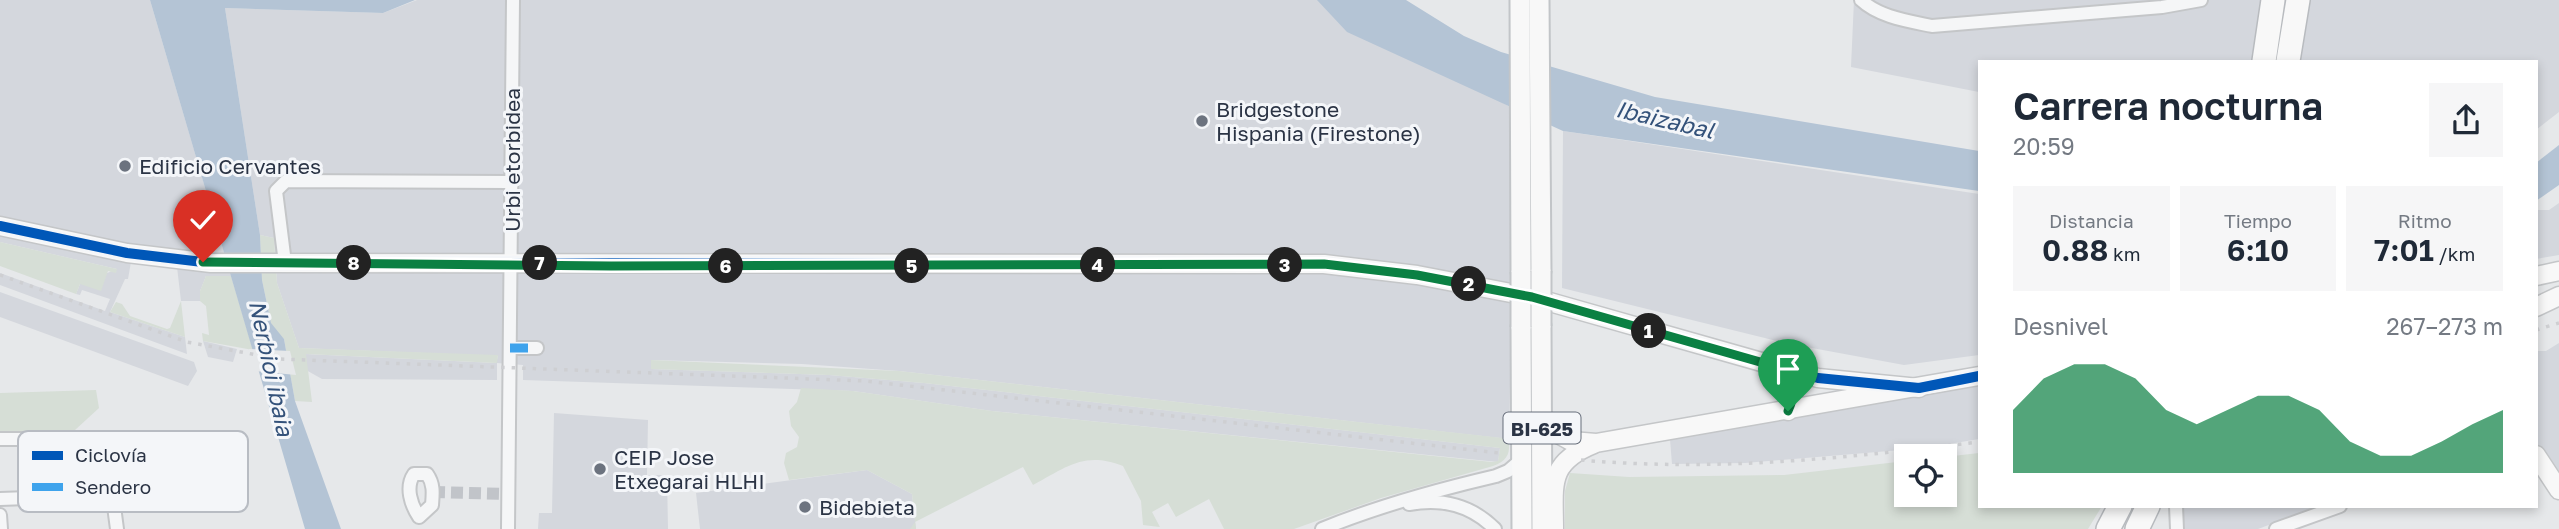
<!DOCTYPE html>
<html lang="es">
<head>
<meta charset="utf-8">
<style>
  body { margin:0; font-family:"Golos Text",sans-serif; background:#f6f6f7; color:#1f2937; height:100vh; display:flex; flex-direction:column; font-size:26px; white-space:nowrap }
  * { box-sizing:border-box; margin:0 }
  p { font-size:23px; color:#747a83 }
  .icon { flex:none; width:38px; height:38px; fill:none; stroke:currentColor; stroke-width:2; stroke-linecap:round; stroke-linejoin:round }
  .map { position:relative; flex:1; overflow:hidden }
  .details { position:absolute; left:1978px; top:60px; width:560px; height:448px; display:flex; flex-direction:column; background:#fff; border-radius:0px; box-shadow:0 4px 10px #0003 }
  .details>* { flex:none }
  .controls { position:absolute; left:1894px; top:444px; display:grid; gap:14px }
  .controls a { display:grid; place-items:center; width:63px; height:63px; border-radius:0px; background:#fff; box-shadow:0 4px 10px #0003; font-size:35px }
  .pin { position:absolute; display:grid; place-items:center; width:60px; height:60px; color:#fff; margin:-72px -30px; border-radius:50% 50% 50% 0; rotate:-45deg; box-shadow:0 0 7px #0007 }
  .pin .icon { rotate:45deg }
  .km { position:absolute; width:35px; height:35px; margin:-18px; border-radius:50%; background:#222; color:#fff; font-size:19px; line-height:35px; text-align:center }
  .round { display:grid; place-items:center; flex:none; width:74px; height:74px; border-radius:0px; background:#f6f6f7 }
  .head { display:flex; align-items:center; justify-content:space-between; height:119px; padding:0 35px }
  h1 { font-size:38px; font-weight:600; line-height:52px }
  .metrics { display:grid; grid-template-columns:repeat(3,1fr); gap:10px; height:119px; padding:7px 35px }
  .metrics div { display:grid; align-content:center; border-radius:0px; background:#f6f6f7; text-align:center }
  .metrics b { font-size:30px; font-weight:600 }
  .metrics small { font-size:19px; font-weight:400 }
  .metrics p { font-size:19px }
  .chart { height:196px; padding:14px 35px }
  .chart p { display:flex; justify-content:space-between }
  .chart svg { width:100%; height:126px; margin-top:7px; fill:#0b8043; opacity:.7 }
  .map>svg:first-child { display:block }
  .built { fill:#d4d7dd }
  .green { fill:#d6ded6 }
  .water { fill:#b4c4d5 }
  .pier { fill:#e6e8ea }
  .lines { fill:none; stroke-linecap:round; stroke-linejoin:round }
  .street-tunnel { stroke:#c1c4c9; stroke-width:12; stroke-dasharray:12 6; stroke-linecap:butt }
  .street-casing { stroke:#c4c6c8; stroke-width:16 }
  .secondary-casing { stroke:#c4c6c8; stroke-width:21 }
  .primary-casing { stroke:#c2c5c8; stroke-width:23 }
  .highway-casing { stroke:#b8bbbf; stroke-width:26 }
  .street { stroke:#f5f6f7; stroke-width:12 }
  .secondary { stroke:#f8f8f8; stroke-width:18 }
  .primary { stroke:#f8f8f8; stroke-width:19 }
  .highway { stroke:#f8f8f8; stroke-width:23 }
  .rail { stroke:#cecfd2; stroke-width:3.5; stroke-dasharray:3.5 7; stroke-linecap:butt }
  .primary-bridge-casing { stroke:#c2c5c8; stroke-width:23; stroke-linecap:butt }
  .primary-bridge { stroke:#f8f8f8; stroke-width:19 }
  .quiet { stroke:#3ea3ec; stroke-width:9; stroke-dasharray:18 9; stroke-linecap:butt }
  .cycleway-casing { stroke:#f4f6f9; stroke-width:15 }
  .cycleway { stroke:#0057b8; stroke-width:10 }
  .route-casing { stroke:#fff; stroke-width:14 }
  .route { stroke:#0b8043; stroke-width:9 }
  .poi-dot { fill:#6c737f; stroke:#f4f6f9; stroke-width:2.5 }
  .labels { text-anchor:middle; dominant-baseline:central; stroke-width:6; stroke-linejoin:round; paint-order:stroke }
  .shield { fill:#f4f6f9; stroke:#676e7b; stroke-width:2 }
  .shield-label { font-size:19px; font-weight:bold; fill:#2b3445 }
  .poi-label { font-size:21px; fill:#2b3445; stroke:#f4f6f9; text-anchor:start }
  .street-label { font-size:21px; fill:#2b3445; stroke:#f4f6f9 }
  .water-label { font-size:23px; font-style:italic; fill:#34527a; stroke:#f4f6f9 }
  .key { fill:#f4f6f9; stroke:#b8bcc3; stroke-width:2 }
  .key-label { font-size:19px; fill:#2b3445 }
</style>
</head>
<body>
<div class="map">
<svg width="2559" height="529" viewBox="0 0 2559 529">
  <rect width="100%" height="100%" fill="#e6e8ea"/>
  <g class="built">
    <path d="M 0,0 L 150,0 L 231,276 L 206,276 L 200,291 L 200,301 L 181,301 L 177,267 L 131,262 L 128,279 L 125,279 L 110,312 L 185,337 L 187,354 L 0,285 L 0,273 L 105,311 L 110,299 L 82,290 L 80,295 L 76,294 L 80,284 L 117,269 L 0,242 Z"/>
    <path d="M 417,0 L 1333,0 L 1515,110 L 1509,439 L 899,371 L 802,364 L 651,360 L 651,369 L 829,375 L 924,383 L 1500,448 L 1498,462 L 992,411 L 853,391 L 523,380 L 523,365 L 497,363 L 497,380 L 322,379 L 306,370 L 305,354 L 496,363 L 498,356 L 299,348 L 277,283 L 274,238 L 260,235 L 225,8 L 383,13 Z"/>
    <path d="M 1854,0 L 2559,0 L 2559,112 L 2536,130 L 2536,61 L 1979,61 L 1979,92 L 1851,67 Z"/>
    <path d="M 1563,131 L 1979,194 L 1979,355 L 1904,365 L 1785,343 L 1562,288 Z"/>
    <path d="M 2559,203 L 2559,255 L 2536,259 L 2536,210 L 2549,210 Z"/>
    <path d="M 0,292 L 194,362 L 197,371 L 188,386 L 0,317 Z"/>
    <path d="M 203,341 L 237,349 L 233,362 L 208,357 Z"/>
    <path d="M 2559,343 L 2559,479 L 2536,468 L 2536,351 L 2546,351 Z"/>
    <path d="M 1979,385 L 1979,439 L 1925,448 L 1745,463 L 1672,464 L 1670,439 Z"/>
    <path d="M 554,413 L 648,420 L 647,475 L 667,475 L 668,529 L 538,529 L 539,513 L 552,513 Z"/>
    <path d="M 867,470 L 912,494 L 916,529 L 700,529 L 696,493 Z"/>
    <path d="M 2181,506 L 2320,506 L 2258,529 L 2185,529 Z"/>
  </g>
  <g class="green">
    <path d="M 260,235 L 274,238 L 277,283 L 299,348 L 498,355 L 497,363 L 306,354 L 312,402 L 295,401 L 284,339 L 272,328 L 262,280 Z"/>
    <path d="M 0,242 L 117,269 L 116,273 L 108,271 L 101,291 L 80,284 L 76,294 L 0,266 Z"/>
    <path d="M 206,276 L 231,276 L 253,350 L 203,341 L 202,333 L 209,335 L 206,306 L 200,301 L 200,291 Z"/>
    <path d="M 181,301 L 185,337 L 110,312 L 116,302 L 122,304 L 130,316 L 167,329 L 170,328 Z"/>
    <path d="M 651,360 L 899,371 L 1503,438 L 1509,439 C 1510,454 1508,460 1493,466 L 1381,498 L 1294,529 L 1224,529 L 1209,499 L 1176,517 L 1168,503 L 1152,512 L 1160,527 L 1143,525 L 1141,501 L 1123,466 C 1084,451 1067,467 1033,485 L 1023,467 L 915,522 L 916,529 L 910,529 L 915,522 L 912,494 L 867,470 L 789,480 L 784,463 L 786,453 L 797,447 L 799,437 L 791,426 L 789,411 L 797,402 L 801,388 L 853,391 L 992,411 L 1492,462 L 1498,461 L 1500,448 L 924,383 L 829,375 L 651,369 Z"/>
    <path d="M 96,390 L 99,408 L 75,430 L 32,434 L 0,431 L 0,393 Z"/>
    <path d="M 1979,453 L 1979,506 L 2102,506 L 2088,529 L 1565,529 L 1565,491 L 1570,473 L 1629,477 L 1784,475 L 1906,461 L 1906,495 L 1944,495 L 1944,457 Z"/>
  </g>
  <g class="water">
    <path d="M 150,0 L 415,0 L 383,13 L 225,8 L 260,235 L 262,280 L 271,323 L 284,339 L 295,401 L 341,529 L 305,529 Z"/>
    <path d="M 1317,0 L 1406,0 L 1464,36 L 1501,52 L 1655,97 L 1979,151 L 1979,191 L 1563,131 L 1347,32 Z"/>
    <path d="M 2559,145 L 2559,185 L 2536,201 L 2536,163 Z"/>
  </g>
  <path class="pier" d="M 249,349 L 290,351 L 296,375 L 255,371 Z"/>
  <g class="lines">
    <path class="street-tunnel" d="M 433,492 L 509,494"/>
    <g class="street-casing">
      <g id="street">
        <path d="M 1861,0 C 1879,17 1908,21 1932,26 L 2162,7 L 2201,0"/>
        <path d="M 285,263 L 276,191 L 286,181 L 512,182"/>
        <path d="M 510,348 L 537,348"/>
        <path d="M 0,439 L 105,439 L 117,529"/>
        <path d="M 414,474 L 427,474 C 434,484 433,493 432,505 L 419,517 C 411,505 405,487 414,474 Z"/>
        <path d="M 0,499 L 113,495"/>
        <path d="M 1409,504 C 1443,498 1471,505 1495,529"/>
        <path d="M 2176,506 L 2177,529"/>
        <path d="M 0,515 L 1,529"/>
        <path d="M 508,529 L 513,0"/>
        <path d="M 1322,529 C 1378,506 1436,490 1496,476 L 1508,471 L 1522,459"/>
        <path d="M 2276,529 L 2340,506"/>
      </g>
    </g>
    <g class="secondary-casing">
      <g id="secondary">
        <path d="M 0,226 L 127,253 L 211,263 L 1324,264 L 1417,275 L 1532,297 L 1818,378 L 1919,388"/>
        <path d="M 2536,276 L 2559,271"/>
        <path d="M 2536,307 L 2559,296"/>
        <path d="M 1781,368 C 1795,383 1796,393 1788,411"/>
        <path d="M 1542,425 L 1571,441 L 1596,443 L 1979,376"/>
        <path d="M 2536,455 L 2559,490"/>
        <path d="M 1554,529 C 1554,485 1547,463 1594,444"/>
      </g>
    </g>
    <g class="primary-casing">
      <g id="primary">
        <path d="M 1520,0 L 1521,272"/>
        <path d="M 1539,0 L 1541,271"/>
        <path d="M 1541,326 L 1542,529"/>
        <path d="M 1521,327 L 1522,529"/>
      </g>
    </g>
    <g class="highway-casing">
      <g id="highway">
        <path d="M 2264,61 L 2273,0"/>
        <path d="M 2288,61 L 2298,0"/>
        <path d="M 2108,529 L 2120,506"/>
        <path d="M 2137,529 L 2148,506"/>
      </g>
    </g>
    <use href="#street" class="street"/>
    <use href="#secondary" class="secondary"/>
    <use href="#primary" class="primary"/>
    <use href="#highway" class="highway"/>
    <g class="rail">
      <path d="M 0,275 L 187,342 L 279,359 L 865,381 L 1499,453"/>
      <path d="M 2536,330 L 2559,323"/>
      <path d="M 1581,460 C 1716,472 1846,458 1979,442"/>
    </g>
    <g class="primary-bridge-casing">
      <g id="primary-bridge">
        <path d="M 1541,271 L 1541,326"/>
        <path d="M 1521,272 L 1521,327"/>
      </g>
    </g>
    <use href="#primary-bridge" class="primary-bridge"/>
    <path class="quiet" d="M 510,348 L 537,348"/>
    <g class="cycleway-casing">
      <path id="cycleway" d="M 0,226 L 127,253 L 211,263 L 1324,264 L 1417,275 L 1532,297 L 1818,378 L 1919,388 L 1979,376"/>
    </g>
    <use href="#cycleway" class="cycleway"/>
  </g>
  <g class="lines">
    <g class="route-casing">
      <path id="route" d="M 203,262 L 611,266 L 1324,264 L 1417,275 L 1532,297 L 1781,368 C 1795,383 1796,393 1788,411"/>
    </g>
    <use href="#route" class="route"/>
  </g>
  <g class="poi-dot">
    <circle cx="1202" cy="121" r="7"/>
    <circle cx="125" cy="166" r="7"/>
    <circle cx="600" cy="469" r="7"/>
    <circle cx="805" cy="507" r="7"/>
  </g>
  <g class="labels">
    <rect class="shield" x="1503.5" y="412.5" width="77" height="31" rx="5"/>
    <g class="shield-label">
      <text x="1542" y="428">BI-625</text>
    </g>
    <g class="poi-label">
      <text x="1216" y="109">Bridgestone<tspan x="1216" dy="24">Hispania (Firestone)</tspan></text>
      <text x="139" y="166">Edificio Cervantes</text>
      <text x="614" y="457">CEIP Jose<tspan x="614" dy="24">Etxegarai HLHI</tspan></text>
      <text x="819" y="507">Bidebieta</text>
    </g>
    <g class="street-label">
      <text transform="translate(512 160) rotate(-90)">Urbi etorbidea</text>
    </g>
    <g class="water-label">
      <text transform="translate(1665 119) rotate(13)">Ibaizabal</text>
      <text transform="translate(272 368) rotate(78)">Nerbioi ibaia</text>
    </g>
  </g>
  <rect x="18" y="431" width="230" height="81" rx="10" class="key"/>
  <rect x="32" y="451" width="31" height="9" fill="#0057b8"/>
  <rect x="32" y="483" width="31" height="8" fill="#3ea3ec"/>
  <g class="key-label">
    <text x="75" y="462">Ciclovía</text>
    <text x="75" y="494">Sendero</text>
  </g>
</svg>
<div class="controls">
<a><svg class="icon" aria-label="locate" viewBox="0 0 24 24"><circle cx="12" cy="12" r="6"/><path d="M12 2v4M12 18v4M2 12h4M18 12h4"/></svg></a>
</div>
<div class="pin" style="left:1788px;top:411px;background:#1e9e55"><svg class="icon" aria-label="arrive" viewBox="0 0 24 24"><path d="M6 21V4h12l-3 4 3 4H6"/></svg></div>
<div class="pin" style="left:203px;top:262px;background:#d93025"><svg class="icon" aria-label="check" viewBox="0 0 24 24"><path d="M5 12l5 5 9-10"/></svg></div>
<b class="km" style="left:1649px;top:331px">1</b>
<b class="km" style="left:1469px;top:284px">2</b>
<b class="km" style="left:1285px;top:265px">3</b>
<b class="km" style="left:1098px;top:265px">4</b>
<b class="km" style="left:912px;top:266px">5</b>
<b class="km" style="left:726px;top:266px">6</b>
<b class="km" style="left:540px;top:263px">7</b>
<b class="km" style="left:354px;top:263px">8</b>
<section class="details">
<div class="head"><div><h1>Carrera nocturna</h1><p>20:59</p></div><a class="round"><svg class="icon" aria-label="share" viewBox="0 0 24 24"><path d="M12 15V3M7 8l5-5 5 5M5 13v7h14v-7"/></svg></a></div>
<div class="metrics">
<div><p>Distancia</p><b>0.88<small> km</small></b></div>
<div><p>Tiempo</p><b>6:10</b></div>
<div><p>Ritmo</p><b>7:01<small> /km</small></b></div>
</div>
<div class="chart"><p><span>Desnivel</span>267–273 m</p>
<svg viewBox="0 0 160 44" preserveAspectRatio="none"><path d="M0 44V22L10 11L20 6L30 6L40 11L50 22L60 27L70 22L80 17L90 17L100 22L110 33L120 38L130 38L140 33L150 27L160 22V44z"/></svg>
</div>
</section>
</div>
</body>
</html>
